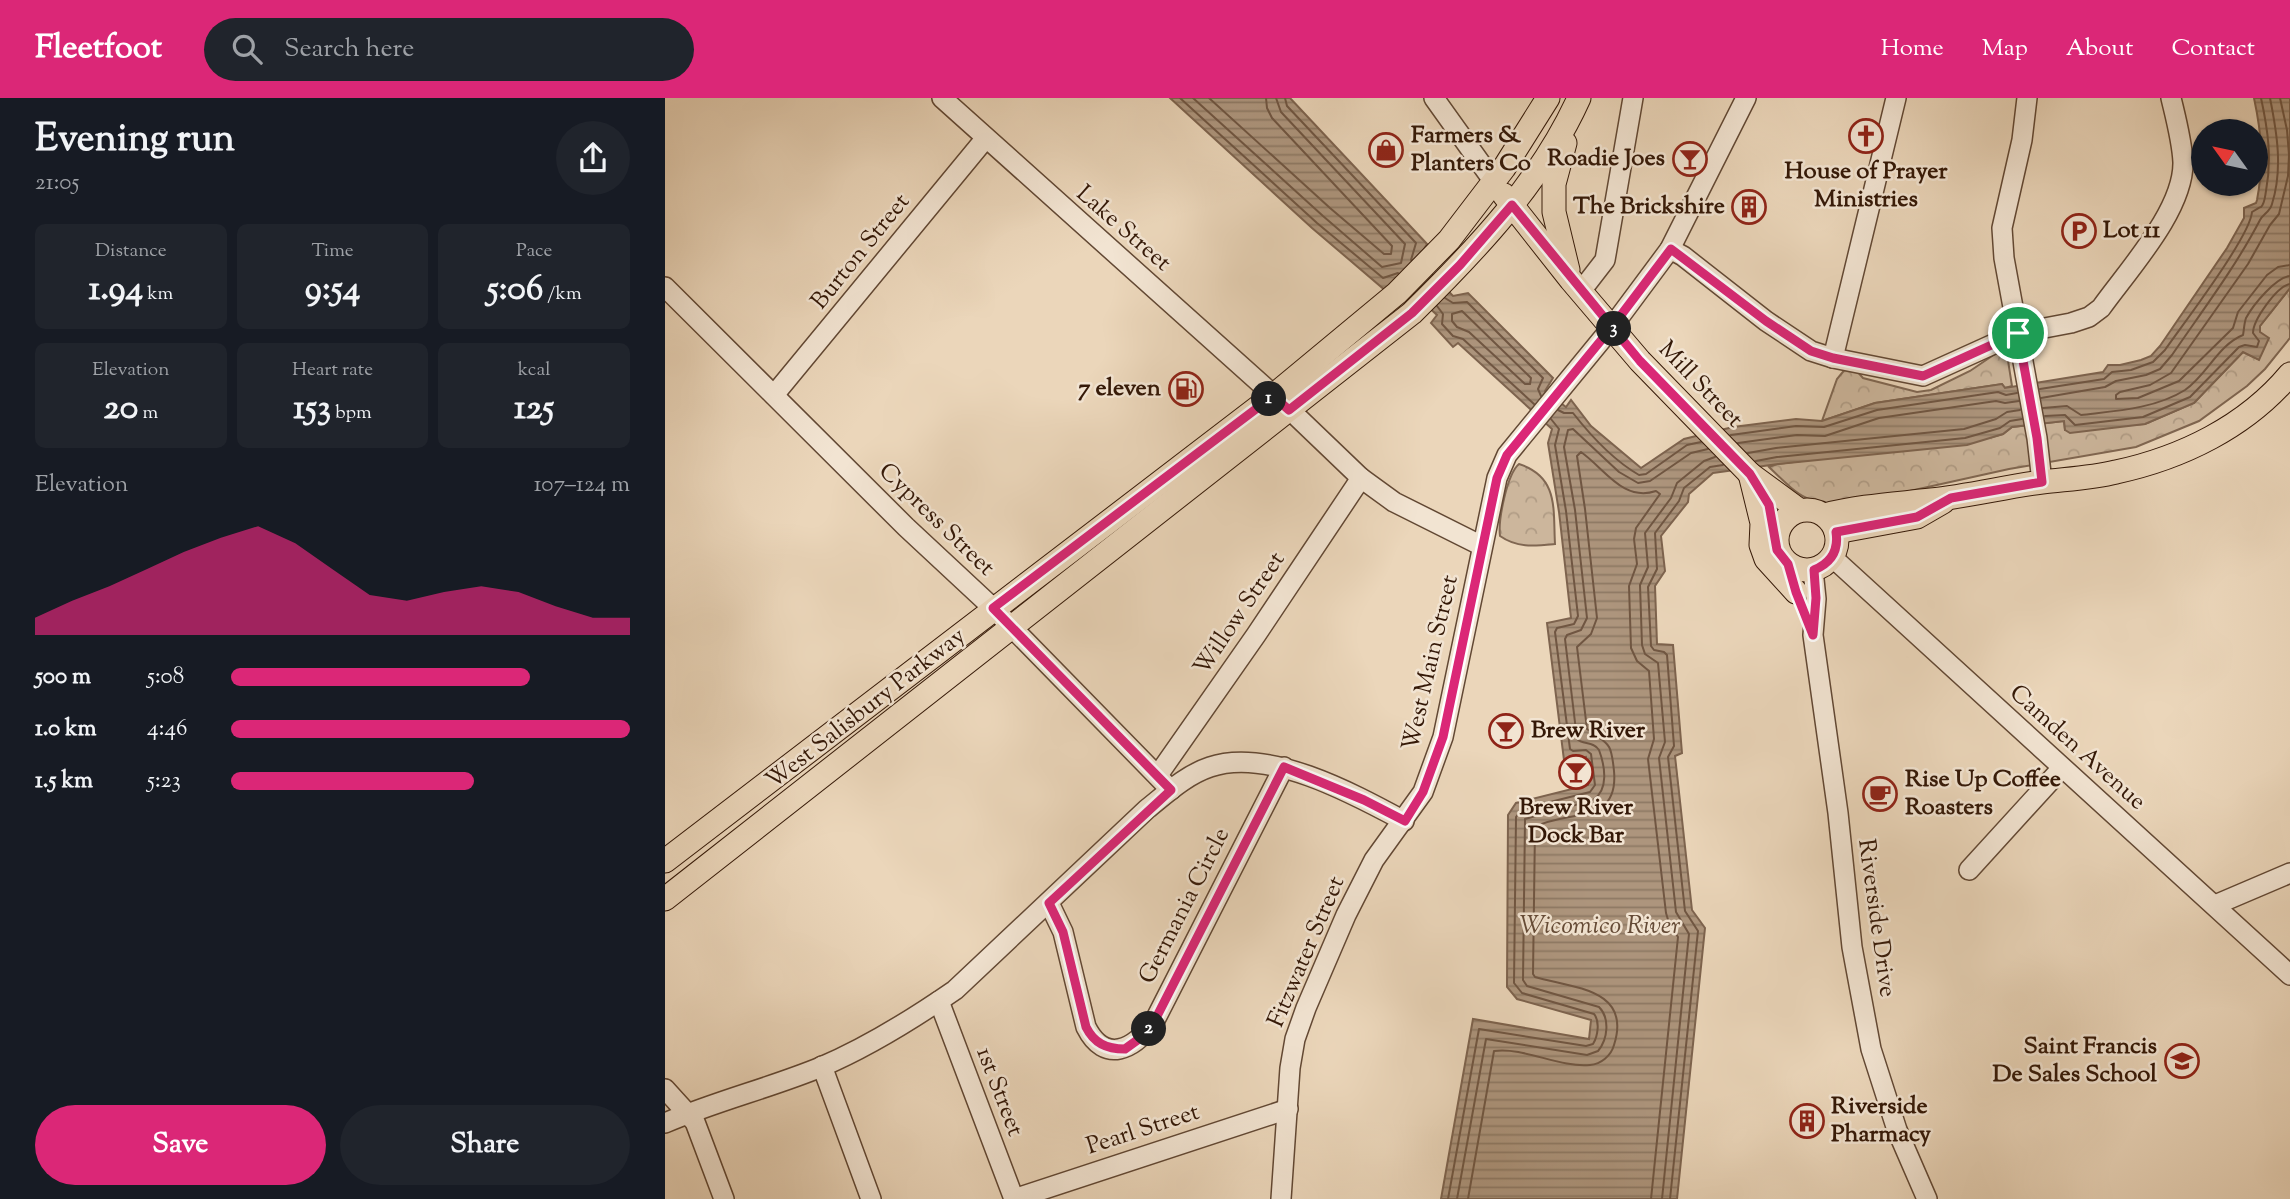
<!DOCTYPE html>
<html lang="en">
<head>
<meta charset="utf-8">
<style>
  body { margin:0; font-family:"Sorts Mill Goudy",serif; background:#20242c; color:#f1f3f6; height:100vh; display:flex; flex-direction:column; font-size:26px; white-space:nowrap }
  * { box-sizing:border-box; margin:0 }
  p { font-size:23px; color:#9ea1a6 }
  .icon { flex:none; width:38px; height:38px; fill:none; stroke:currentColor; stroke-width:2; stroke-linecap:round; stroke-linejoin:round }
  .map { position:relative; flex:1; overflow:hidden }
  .drawer { display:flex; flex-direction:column; background:#171b24; width:665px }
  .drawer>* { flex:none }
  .needle { width:46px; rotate:303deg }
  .tools { position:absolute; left:1526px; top:21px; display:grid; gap:14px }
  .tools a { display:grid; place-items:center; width:77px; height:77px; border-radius:50%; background:#171b24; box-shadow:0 2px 5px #0004; font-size:35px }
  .pin { position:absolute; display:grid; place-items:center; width:60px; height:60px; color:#fff; margin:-30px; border:4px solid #fff; border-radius:50%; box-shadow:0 2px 7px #0007 }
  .km { position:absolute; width:35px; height:35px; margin:-18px; border-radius:50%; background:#222; color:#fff; font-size:19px; line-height:35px; text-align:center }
  .round { display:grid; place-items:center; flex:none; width:74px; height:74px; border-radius:37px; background:#20242c }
  .headline { display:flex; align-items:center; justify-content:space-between; height:119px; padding:0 35px }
  h1 { font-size:38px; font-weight:800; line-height:52px }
  .figures { display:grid; grid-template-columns:repeat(3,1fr); gap:10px; height:119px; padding:7px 35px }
  .figures div { display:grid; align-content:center; border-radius:10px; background:#20242c; text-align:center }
  .figures b { font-size:35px; font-weight:800 }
  .figures small { font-size:19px; font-weight:400 }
  .figures p { font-size:19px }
  .chart { height:196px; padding:14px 35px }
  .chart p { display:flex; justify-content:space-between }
  .chart svg { width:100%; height:126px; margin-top:7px; fill:#db2777; opacity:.7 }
  .cta { display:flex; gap:14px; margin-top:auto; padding:14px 35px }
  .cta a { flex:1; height:80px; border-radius:42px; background:#db2777; color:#fff; font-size:28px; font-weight:800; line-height:80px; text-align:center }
  .cta a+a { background:#20242c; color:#f1f3f6 }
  ul { padding:0 35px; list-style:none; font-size:23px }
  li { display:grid; grid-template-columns:112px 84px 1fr; align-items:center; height:52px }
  li i { height:18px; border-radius:9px; background:#db2777 }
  header { display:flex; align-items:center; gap:42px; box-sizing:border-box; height:98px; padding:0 35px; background:#db2777; color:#fff }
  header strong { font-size:33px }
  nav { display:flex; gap:38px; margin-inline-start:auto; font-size:24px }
  .search { width:490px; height:63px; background:#20242c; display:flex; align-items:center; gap:18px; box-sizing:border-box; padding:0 24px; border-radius:38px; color:#9ea1a6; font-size:26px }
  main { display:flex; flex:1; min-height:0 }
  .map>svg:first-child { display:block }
  .park { fill:url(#park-crowns); stroke:#806752; stroke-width:2 }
  .water { fill:url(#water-rules); stroke:#7d634e; stroke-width:2 }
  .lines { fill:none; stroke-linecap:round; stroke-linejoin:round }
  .shore { stroke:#705642; stroke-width:2 }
  .minor-casing { stroke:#624834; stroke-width:22 }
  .major-casing { stroke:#341807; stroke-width:25 }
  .minor { stroke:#f2e4d2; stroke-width:19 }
  .major { stroke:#ebd6ba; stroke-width:23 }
  .route-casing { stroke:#fff; stroke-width:14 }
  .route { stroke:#db2777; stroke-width:9 }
  .labels { text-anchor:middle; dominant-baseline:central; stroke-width:5; stroke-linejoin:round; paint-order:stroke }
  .poi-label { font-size:24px; font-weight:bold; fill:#341807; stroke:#f2e4d2; text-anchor:start }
  .street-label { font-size:24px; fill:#341807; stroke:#f2e4d2 }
  .water-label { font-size:26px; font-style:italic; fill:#644a36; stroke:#f2e4d2 }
</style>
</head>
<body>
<header>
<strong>Fleetfoot</strong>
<div class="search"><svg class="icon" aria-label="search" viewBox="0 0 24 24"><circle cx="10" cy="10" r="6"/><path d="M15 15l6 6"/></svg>Search here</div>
<nav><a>Home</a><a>Map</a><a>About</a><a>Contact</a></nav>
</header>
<main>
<section class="drawer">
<div class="headline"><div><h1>Evening run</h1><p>21:05</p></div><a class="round"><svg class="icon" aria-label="share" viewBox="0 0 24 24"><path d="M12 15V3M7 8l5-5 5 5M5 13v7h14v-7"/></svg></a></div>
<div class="figures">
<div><p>Distance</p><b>1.94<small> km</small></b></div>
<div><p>Time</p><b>9:54</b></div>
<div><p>Pace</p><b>5:06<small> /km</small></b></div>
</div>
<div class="figures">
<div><p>Elevation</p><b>20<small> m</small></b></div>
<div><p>Heart rate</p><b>153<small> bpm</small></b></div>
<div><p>kcal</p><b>125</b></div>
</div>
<div class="chart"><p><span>Elevation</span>107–124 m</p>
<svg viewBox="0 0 160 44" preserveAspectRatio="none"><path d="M0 44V38L10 32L20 27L30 21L40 15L50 10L60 6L70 12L80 21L90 30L100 32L110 29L120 27L130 29L140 34L150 38L160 38V44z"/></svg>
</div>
<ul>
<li><b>500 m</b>5:08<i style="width:75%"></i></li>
<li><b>1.0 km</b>4:46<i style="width:100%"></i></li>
<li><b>1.5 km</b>5:23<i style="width:61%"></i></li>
</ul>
<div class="cta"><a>Save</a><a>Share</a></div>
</section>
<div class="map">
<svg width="1625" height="1101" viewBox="0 0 1625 1101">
  <defs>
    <pattern id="park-crowns" width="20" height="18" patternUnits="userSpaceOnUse" patternTransform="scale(1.75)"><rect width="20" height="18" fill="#ccb69c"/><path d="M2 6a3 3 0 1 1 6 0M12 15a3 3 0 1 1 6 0" fill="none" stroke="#b09c85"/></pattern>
    <pattern id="water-rules" width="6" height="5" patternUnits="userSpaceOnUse" patternTransform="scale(1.75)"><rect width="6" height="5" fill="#ad957d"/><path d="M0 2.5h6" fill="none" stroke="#8e7964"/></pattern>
  </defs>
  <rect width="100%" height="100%" fill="#ebd6ba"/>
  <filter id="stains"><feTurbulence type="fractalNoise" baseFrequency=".00286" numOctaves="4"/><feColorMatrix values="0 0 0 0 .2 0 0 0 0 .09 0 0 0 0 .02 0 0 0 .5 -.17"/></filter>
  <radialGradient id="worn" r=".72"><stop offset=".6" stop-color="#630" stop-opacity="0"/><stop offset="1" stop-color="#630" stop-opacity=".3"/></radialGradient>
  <g class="park">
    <path d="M 1625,190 L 1625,240 L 1600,271 L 1582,288 L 1534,323 L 1471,349 L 1344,371 L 1186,406 C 1143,409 1133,397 1104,369 L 1112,366 L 1327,339 L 1338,336 L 1347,329 L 1399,323 L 1400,332 L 1480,326 L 1529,305 L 1578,254 L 1593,261 L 1595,228 Z"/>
    <path d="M 1333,254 L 1342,256 L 1347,288 L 1340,290 L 1337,286 L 1210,305 L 1157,323 L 1172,281 L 1181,270 L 1191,272 L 1198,280 L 1252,294 L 1266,292 L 1305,273 Z"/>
    <path d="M 854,366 C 894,379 888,411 890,446 C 869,448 852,450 835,438 C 833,422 842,376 854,366 Z"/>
  </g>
  <path class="water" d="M 505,0 L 625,0 L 762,146 L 753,161 L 788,198 L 803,195 L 888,280 L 880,293 L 901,309 L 906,302 L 926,328 L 976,370 L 1019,341 L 1068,329 L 1131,321 L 1157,323 L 1210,305 L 1337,286 L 1340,290 L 1438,274 L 1443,267 L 1455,267 L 1476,262 L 1486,258 L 1495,248 L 1562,150 L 1579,120 L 1579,110 L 1591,105 L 1592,102 C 1599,64 1597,38 1589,0 L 1625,0 L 1625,190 L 1595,228 L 1595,234 L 1604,240 L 1594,262 L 1578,254 L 1529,305 L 1480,326 L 1405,335 L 1400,332 L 1399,323 L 1347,329 L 1338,336 L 1302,347 L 1113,366 L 1048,375 L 1024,396 L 1023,404 L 996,438 L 1000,473 L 990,488 L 992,546 L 1008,547 L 1017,655 L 1010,658 L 1027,812 L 1040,830 L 1012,1101 L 776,1101 L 808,921 L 924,941 L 926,922 L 852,901 L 842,889 L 843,717 L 851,705 L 923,687 L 921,659 L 899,662 L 882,525 L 906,520 L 894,414 L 883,345 L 887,331 L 793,245 L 788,249 L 766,225 L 772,217 L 732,181 L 721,193 L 647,130 Z"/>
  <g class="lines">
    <g class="shore">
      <path d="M 515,0 L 652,125 L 718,180 L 733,175"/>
      <path d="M 528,0 L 658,118 L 717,169 L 736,165 L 740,146 L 616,14 L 611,0"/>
      <path d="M 544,0 L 665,110 L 719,156 L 726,156 L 727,148 L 607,20 L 602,10 L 601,0"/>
      <path d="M 620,0 L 622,8 L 751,145 L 746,162"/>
      <path d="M 1615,0 L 1622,32 L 1624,57 L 1623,78 L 1614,116 L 1605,127 L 1583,166 L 1506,275 L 1485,287 L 1455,294 L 1451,297 L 1451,301 L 1473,300 L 1514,283 L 1568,230 L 1573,214 L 1602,177 L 1613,169 L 1625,167"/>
      <path d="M 780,200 L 788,205 L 802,204 L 878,280 L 873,291 L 876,298"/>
      <path d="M 772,208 L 778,216 L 777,226 L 788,238 L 798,241 L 869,306"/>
      <path d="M 797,213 L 866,280 L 865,286 L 860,286 L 804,234 L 792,229 L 787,223 L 787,216 Z"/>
      <path d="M 1375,291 L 1439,281 L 1447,274 L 1466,272 L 1488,264 L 1500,252 C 1518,226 1585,139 1587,114 C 1587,114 1595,109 1596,109 C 1600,105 1600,98 1601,93 C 1607,61 1603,32 1596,0"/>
      <path d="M 1376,300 L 1440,289 L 1451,283 L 1481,277 L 1495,271 L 1507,257 C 1537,213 1570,170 1595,122 C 1598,116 1605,114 1607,106 C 1618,71 1612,35 1605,0"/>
      <path d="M 1378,310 L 1402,308 L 1416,317 C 1449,313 1490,311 1520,292 C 1542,277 1553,247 1578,237 C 1579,232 1579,226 1581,220 C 1588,207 1611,179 1625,178"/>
      <path d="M 893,312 L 899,315 L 908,315 C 926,338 948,362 974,377 L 981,376 L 1022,347 L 1036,344"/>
      <path d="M 1380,318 L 1400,317 L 1410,327 L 1478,319 L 1525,299 L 1574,249 L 1580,247 L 1592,249 L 1594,243 L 1588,235 C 1588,222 1612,188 1625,186"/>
      <path d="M 1066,337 L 1131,328 L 1159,329 L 1212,312 L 1333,294 L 1341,297 L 1352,295"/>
      <path d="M 1073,345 L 1132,337 L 1160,338 L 1214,320 L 1331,303 L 1340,305 L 1354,303"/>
      <path d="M 1083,355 L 1111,350 L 1299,331 L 1331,321 L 1342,314 L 1355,312"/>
      <path d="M 1091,363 L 1112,359 L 1300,340 L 1335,330 L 1345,323 L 1357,321"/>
      <path d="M 783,1101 L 814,931 L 921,948 L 928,946 C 933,938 935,923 929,916 L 857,895 L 849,885 L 851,719 L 857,711 L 925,694 L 930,687 L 926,656 L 921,652 L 908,653 L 905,651 L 890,534 L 892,530 L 909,526 L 913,518 L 901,413 L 890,347 L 894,331 L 886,321"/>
      <path d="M 792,1101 L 821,941 L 922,957 L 933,953 C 943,941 945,920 934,909 L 862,888 L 858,882 L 860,721 L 928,702 C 944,692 940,668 934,652 C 928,643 918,647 912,641 L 900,541 L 902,537 L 916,532 L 922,520 L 910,412 L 899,349 L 903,332 L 908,331 L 954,374 L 973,385 L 985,383 L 1026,355 L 1043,351"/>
      <path d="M 803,1101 L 829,953 C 860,949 894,970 925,967 C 936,966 946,958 949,947 C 967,891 909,890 870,879 L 868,876 L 870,729 C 903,711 954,728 949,673 C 946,643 944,647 922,631 L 912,549 L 926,536 L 932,520 L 920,411 L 912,358 L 916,354 C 940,371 958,404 991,393 L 995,396 L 971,430 L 969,441 L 972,466 L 964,488 L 966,550 L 972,563 L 984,573 L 989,641 L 983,661 L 1001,815 L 1004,825 L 1013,839 L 986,1101"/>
      <path d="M 997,1101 L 1024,836 L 1011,814 L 994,660 L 1000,644 L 993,565 L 980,556 L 977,547 L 975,487 L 983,469 L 980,435 L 1006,400 L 1012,385 L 1039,363 L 1050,359"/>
      <path d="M 1005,1101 L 1033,833 L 1020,813 L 1003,659 L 1009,648 L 1002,557 L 999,554 L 989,552 L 986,548 L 983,489 L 992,471 L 990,435 L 1014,403 L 1019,390 L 1045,369 L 1058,367"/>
    </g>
    <g class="minor-casing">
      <g id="minor">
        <path d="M 277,0 L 624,311 L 696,380 L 729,404 L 817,448"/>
        <path d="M 769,0 L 829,84"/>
        <path d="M 1362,0 L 1357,42 L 1337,130 L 1339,160 L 1372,340 L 1377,384"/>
        <path d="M 1005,151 L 1018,158 L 1101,223 L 1146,253 L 1168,260 L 1258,278 L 1353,235 L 1406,225 L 1424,219 L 1436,210 C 1463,172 1519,112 1518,64 C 1517,43 1511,21 1506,0"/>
        <path d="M 0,189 L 241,429 L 328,510 L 506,692"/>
        <path d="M 916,193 L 940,162 L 968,0"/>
        <path d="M 1168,260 L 1231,0"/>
        <path d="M 109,297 L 320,41"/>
        <path d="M 1167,459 L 1625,877"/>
        <path d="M 1148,472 L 1151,501 L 1148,537 L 1173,715 L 1187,849 L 1206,951 L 1232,1032 L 1262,1101"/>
        <path d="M 493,677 L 591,537 L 696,380"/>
        <path d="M 1304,772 L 1397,670"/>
        <path d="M 384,805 L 398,834 L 421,929 C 440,967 469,951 489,924 L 619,669"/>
        <path d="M 1550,807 L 1625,775"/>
        <path d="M 274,903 L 349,1101"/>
        <path d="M 157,968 L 206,1101"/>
        <path d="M 0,991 L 30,1024 L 59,1101"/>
        <path d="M 0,1025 C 51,1003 105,990 156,969 C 203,949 248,921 290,892 L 482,711 C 502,695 521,677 545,669 C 603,649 689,696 739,723"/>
        <path d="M 349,1101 L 623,1011"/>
        <path d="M 616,1101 L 625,970 L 630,941 L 641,910 L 681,817 L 709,762 L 758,694 L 778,639 L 832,380 L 842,357 L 947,229 L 1005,151 L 1081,0"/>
      </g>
    </g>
    <g class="major-casing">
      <g id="major">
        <path d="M 900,45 L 889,86 L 889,114 L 903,172"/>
        <path d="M 839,97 L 906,182 L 975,263 L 1085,376 L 1134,412"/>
        <path d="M 1085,376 L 1097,425 L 1096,447 L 1101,461 L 1131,494"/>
        <circle cx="1142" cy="442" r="30"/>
        <path d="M 1160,417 C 1194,408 1231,406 1266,402 C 1303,398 1340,389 1377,384 C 1402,381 1427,380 1451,374 C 1516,360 1581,329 1625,276"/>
        <path d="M 1171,434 L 1252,419 L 1278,404"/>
        <path d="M 0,763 L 608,298 L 732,195 L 784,142 L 839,70 L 883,0"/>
        <path d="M 0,801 L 747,215 C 812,151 876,84 914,0"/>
      </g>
    </g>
    <use href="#minor" class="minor"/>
    <use href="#major" class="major"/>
  </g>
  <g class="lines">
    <g class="route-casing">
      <path id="route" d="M 1353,235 L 1258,278 L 1168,260 L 1146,253 L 1101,223 L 1006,151 L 947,229 L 847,107 L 795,167 L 747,215 L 624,312 L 608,298 L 328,510 L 506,692 L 384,805 L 398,834 L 421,929 C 429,945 441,951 460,951 L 478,938 L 489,924 L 619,669 L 699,702 L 740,723 L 758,694 L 778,639 L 832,380 L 842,357 L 947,229 L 975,263 L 1085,376 L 1104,407 L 1112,452 L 1123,466 L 1131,494 L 1148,537 L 1151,500 L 1149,472 C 1166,465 1174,453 1171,434 L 1252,419 L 1286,400 L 1377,384 L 1372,340 L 1353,235"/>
    </g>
    <use href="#route" class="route"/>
  </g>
  <defs>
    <g id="church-ring" transform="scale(1.75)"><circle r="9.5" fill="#f2e4d2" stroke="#8f2418" stroke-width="1.5"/><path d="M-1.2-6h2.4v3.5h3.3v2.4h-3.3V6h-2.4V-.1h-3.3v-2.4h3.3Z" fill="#8f2418"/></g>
    <g id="shop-ring" transform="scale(1.75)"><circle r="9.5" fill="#f2e4d2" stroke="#8f2418" stroke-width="1.5"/><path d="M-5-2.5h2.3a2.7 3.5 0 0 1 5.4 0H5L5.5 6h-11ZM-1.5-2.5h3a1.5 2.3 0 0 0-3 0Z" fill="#8f2418"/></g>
    <g id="bar-ring" transform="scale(1.75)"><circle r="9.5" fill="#f2e4d2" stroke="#8f2418" stroke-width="1.5"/><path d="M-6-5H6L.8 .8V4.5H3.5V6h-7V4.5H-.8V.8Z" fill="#8f2418"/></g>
    <g id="building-ring" transform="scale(1.75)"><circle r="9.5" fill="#f2e4d2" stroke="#8f2418" stroke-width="1.5"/><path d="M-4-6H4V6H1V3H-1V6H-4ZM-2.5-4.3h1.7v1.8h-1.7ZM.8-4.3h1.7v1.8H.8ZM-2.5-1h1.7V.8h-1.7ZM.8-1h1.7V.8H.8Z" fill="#8f2418"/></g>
    <g id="parking-ring" transform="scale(1.75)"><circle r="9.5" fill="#f2e4d2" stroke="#8f2418" stroke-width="1.5"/><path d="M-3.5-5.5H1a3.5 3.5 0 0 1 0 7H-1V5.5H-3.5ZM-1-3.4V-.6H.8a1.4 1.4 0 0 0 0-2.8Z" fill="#8f2418"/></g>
    <g id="fuel-ring" transform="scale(1.75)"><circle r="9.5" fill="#f2e4d2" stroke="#8f2418" stroke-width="1.5"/><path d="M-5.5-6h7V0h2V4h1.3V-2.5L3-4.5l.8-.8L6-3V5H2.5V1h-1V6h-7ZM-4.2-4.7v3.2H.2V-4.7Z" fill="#8f2418"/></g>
    <g id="cafe-ring" transform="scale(1.75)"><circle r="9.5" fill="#f2e4d2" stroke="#8f2418" stroke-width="1.5"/><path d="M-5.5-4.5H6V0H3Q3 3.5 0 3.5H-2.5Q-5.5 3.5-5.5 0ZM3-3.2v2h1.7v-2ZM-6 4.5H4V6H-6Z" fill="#8f2418"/></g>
    <g id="school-ring" transform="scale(1.75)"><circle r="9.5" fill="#f2e4d2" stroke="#8f2418" stroke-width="1.5"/><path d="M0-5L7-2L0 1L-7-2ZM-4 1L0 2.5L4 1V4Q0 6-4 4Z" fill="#8f2418"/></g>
  </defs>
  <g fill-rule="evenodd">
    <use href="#church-ring" x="1201" y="38"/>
    <use href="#shop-ring" x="721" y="52"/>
    <use href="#bar-ring" x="1025" y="61"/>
    <use href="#building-ring" x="1084" y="109"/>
    <use href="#parking-ring" x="1414" y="133"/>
    <use href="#fuel-ring" x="521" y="291"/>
    <use href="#bar-ring" x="841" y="633"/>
    <use href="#bar-ring" x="911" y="674"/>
    <use href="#cafe-ring" x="1215" y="696"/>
    <use href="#school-ring" x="1517" y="963"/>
    <use href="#building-ring" x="1142" y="1023"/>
  </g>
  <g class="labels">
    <g class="poi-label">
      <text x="746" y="38">Farmers &amp;<tspan x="746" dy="28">Planters Co</tspan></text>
      <text x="1000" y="61" text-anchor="end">Roadie Joes</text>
      <text x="1201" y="74" text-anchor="middle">House of Prayer<tspan x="1201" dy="28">Ministries</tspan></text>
      <text x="1060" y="109" text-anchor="end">The Brickshire</text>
      <text x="1438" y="133">Lot 11</text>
      <text x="496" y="291" text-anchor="end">7 eleven</text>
      <text x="866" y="633">Brew River</text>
      <text x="1240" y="682">Rise Up Coffee<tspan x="1240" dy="28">Roasters</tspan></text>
      <text x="911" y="710" text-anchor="middle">Brew River<tspan x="911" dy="28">Dock Bar</tspan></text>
      <text x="1492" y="949" text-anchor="end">Saint Francis<tspan x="1492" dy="28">De Sales School</tspan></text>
      <text x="1166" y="1009">Riverside<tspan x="1166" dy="28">Pharmacy</tspan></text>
    </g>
    <g class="street-label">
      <text transform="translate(458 131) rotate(41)">Lake Street</text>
      <text transform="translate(196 154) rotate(-51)">Burton Street</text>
      <text transform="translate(1035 287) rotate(46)">Mill Street</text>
      <text transform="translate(271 422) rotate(44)">Cypress Street</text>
      <text transform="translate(575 516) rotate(-56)">Willow Street</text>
      <text transform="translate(766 565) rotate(-77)">West Main Street</text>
      <text transform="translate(201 611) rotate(-38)">West Salisbury Parkway</text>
      <text transform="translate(1412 650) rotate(42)">Camden Avenue</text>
      <text transform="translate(520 808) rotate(-63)">Germania Circle</text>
      <text transform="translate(1211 820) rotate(82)">Riverside Drive</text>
      <text transform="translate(642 854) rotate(-67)">Fitzwater Street</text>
      <text transform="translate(334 994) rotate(69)">1st Street</text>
      <text transform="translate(478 1032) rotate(-18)">Pearl Street</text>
    </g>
    <g class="water-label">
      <text x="935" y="828">Wicomico River</text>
    </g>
  </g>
  <rect width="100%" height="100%" filter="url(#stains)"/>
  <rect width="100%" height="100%" fill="url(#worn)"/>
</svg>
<div class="tools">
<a><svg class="needle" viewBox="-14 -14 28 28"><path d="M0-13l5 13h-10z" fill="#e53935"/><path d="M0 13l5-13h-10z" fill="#9ea1a6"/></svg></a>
</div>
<div class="pin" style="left:1353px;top:235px;background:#1e9e55"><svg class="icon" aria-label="arrive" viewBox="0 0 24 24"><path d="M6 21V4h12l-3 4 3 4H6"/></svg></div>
<b class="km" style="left:604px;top:301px">1</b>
<b class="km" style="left:484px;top:931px">2</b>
<b class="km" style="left:949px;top:231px">3</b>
</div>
</main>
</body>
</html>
